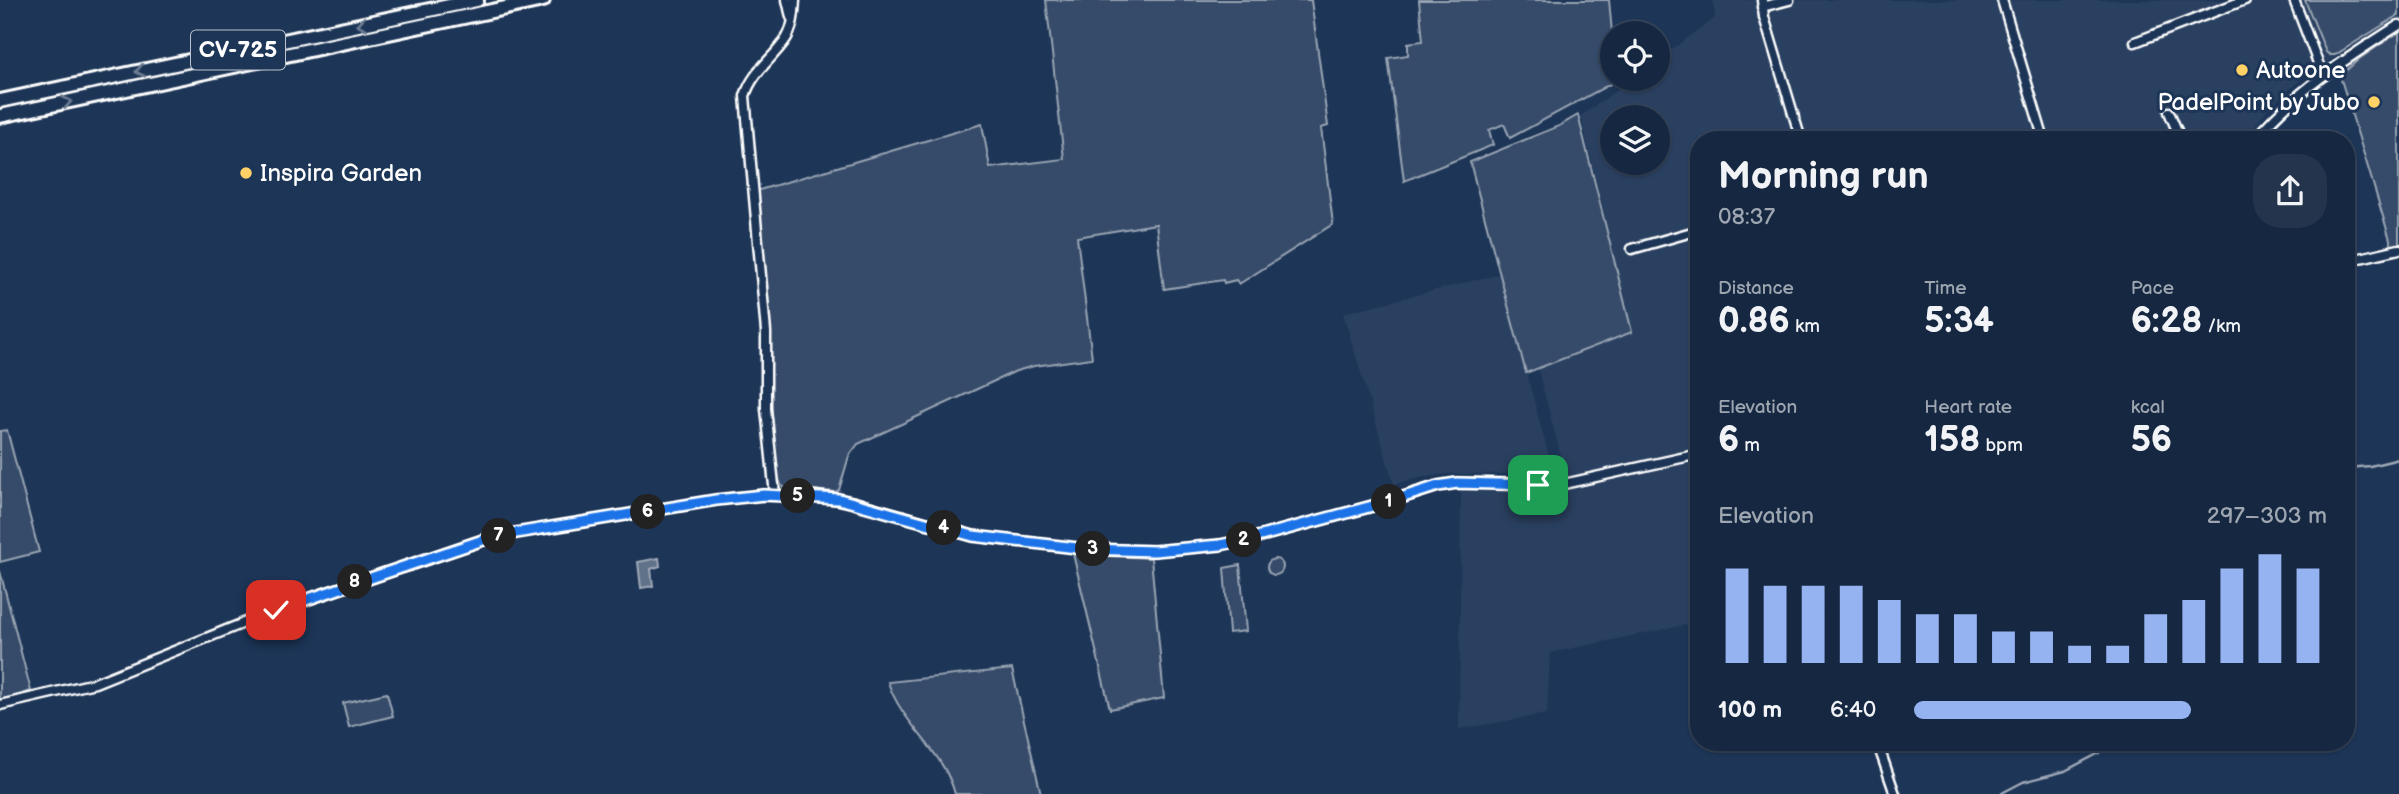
<!DOCTYPE html>
<html lang="en">
<head>
<meta charset="utf-8">
<style>
  body { margin:0; font-family:"Balsamiq Sans",sans-serif; background:#23344c; color:#f1f3f6; height:100vh; display:flex; flex-direction:column; font-size:26px; white-space:nowrap }
  * { box-sizing:border-box; margin:0 }
  p { font-size:23px; color:#9ea6b1 }
  .icon { flex:none; width:38px; height:38px; fill:none; stroke:currentColor; stroke-width:2; stroke-linecap:round; stroke-linejoin:round }
  .map { position:relative; flex:1; overflow:hidden }
  .side { position:absolute; left:1690px; top:131px; width:665px; height:620px; display:flex; flex-direction:column; background:#162841; border-radius:28px; box-shadow:0 2px 5px #0004,0 0 0 2px #35445a }
  .side>* { flex:none }
  .tools { position:absolute; left:1600px; top:21px; display:grid; gap:14px }
  .tools a { display:grid; place-items:center; width:70px; height:70px; border-radius:50%; background:#162841; box-shadow:0 2px 5px #0004,0 0 0 2px #35445a; font-size:35px }
  .pin { position:absolute; display:grid; place-items:center; width:60px; height:60px; color:#fff; margin:-30px; border-radius:14px; box-shadow:0 4px 10px #0006 }
  .km { position:absolute; width:35px; height:35px; margin:-18px; border-radius:50%; background:#222; color:#fff; font-size:19px; line-height:35px; text-align:center }
  .round { display:grid; place-items:center; flex:none; width:74px; height:74px; border-radius:28px; background:#23344c }
  .head { display:flex; align-items:center; justify-content:space-between; height:119px; padding:0 28px }
  h1 { font-size:38px; font-weight:600; line-height:52px }
  .figures { display:grid; grid-template-columns:repeat(3,1fr); gap:10px; height:119px; padding:7px 28px }
  .figures div { display:grid; align-content:center }
  .figures b { font-size:35px; font-weight:600 }
  .figures small { font-size:19px; font-weight:400 }
  .figures p { font-size:19px }
  .chart { height:196px; padding:14px 28px }
  .chart p { display:flex; justify-content:space-between }
  .chart svg { width:100%; height:126px; margin-top:7px; stroke:#95b2f1; stroke-width:6 }
  ul { padding:0 28px; list-style:none; font-size:23px }
  li { display:grid; grid-template-columns:112px 84px 1fr; align-items:center; height:52px }
  li i { height:18px; border-radius:9px; background:#95b2f1 }
  .map>svg:first-child { display:block }
  .built { fill:#2a4161; fill-rule:evenodd }
  .green { fill:#364b69; stroke:#9aa5b4; stroke-width:2 }
  .water { fill:#617289; stroke:#a0aab8; stroke-width:2 }
  .lines { fill:none; stroke-linecap:round; stroke-linejoin:round }
  .stream { stroke:#a0aab8; stroke-width:2.5 }
  .minor-casing { stroke:#fff; stroke-width:13 }
  .primary-casing { stroke:#fff; stroke-width:18 }
  .minor { stroke:#1d3557; stroke-width:8 }
  .primary { stroke:#1d3557; stroke-width:12 }
  .oneway { stroke:#6c7c92 }
  .route-casing { stroke:#fff; stroke-width:14 }
  .route { stroke:#1a73e8; stroke-width:9 }
  .poi-dot { fill:#ffd166; stroke:#1d3557; stroke-width:2.5 }
  .labels { text-anchor:middle; dominant-baseline:central; stroke-width:6; stroke-linejoin:round; paint-order:stroke }
  .shield { fill:#1d3557; stroke:#bbc2cd; stroke-width:2 }
  .shield-label { font-size:23px; font-weight:bold; fill:#fff }
  .poi-label { font-size:24px; fill:#fff; stroke:#1d3557; text-anchor:start }
</style>
</head>
<body>
<div class="map">
<svg width="2399" height="794" viewBox="0 0 2399 794">
  <rect width="100%" height="100%" fill="#1d3557"/>
  <filter id="ink" filterUnits="userSpaceOnUse"><feTurbulence type="fractalNoise" baseFrequency=".0143" numOctaves="2"/><feDisplacementMap in="SourceGraphic" scale="14" xChannelSelector="R" yChannelSelector="G"/><feConvolveMatrix kernelMatrix="1 2 1 2 8 2 1 2 1" color-interpolation-filters="sRGB"/></filter>
  <g filter="url(#ink)">
    <path class="built" d="M 1713,0 L 2399,0 L 2399,15 L 2300,80 L 2267,109 L 2245,140 L 1699,140 L 1699,622 L 1550,653 L 1547,714 L 1459,729 L 1461,482 L 1525,474 L 1449,474 L 1424,477 L 1394,484 L 1343,313 L 1500,274 L 1553,472 L 1565,471 L 1537,366 L 1632,332 L 1581,116 L 1632,79 L 1657,79 L 1657,60 L 1715,18 ZM 1612,117 L 1657,117 L 1657,163 L 1612,163 Z"/>
    <g class="green">
      <path d="M 1046,0 L 1311,0 L 1328,126 L 1321,128 L 1333,224 L 1239,284 L 1236,280 L 1224,283 L 1223,280 L 1164,289 L 1156,224 L 1077,237 L 1092,358 L 1034,366 L 1016,371 L 858,444 L 849,456 L 839,490 L 835,492 L 785,488 L 781,485 L 777,473 L 775,451 L 771,404 L 771,334 L 756,191 L 982,124 L 990,168 L 1064,159 Z"/>
      <path d="M 1419,0 L 1609,0 L 1612,33 L 1612,79 L 1616,79 L 1616,81 L 1510,138 L 1504,124 L 1489,130 L 1493,145 L 1404,181 L 1388,58 L 1408,55 L 1408,43 L 1423,41 Z"/>
      <path d="M 2305,0 L 2399,0 L 2399,15 L 2335,55 L 2330,55 L 2326,52 Z"/>
      <path d="M 2399,32 L 2399,244 L 2392,246 L 2340,76 L 2359,59 Z"/>
      <path d="M 1578,115 L 1632,332 L 1526,373 L 1470,162 L 1559,126 Z"/>
      <path d="M 7,430 L 39,552 L 0,562 L 0,431 Z"/>
      <path d="M 1073,554 L 1151,558 L 1164,698 L 1110,709 Z"/>
      <circle cx="1275" cy="567" r="8"/>
      <path d="M 1240,565 L 1246,631 L 1229,633 L 1224,568 Z"/>
      <path d="M 0,571 L 31,691 L 0,701 Z"/>
      <path d="M 1012,669 L 1041,794 L 955,794 C 944,751 901,724 888,682 Z"/>
      <path d="M 387,693 L 393,716 L 349,727 L 343,703 Z"/>
    </g>
    <path class="water" d="M 659,558 L 660,566 L 651,569 L 653,586 L 641,588 L 638,562 Z"/>
    <g class="lines">
      <g class="stream">
        <path d="M 2347,468 L 2370,466 L 2399,459"/>
        <path d="M 2000,794 L 2023,782 L 2065,771 L 2120,742"/>
      </g>
      <g class="minor-casing">
        <g id="minor">
          <path d="M 787,0 L 791,17"/>
          <path d="M 1762,0 L 1764,17 L 1801,140"/>
          <path d="M 2002,0 L 2044,140"/>
          <path d="M 2294,0 L 2323,76"/>
          <path d="M 1762,7 L 1789,0"/>
          <path d="M 2135,42 L 2245,0"/>
          <path d="M 2169,112 L 2181,140"/>
          <path d="M 2254,140 C 2294,92 2347,58 2399,25"/>
          <path d="M 1632,249 L 1699,230"/>
          <path d="M 2347,261 L 2399,249"/>
          <path d="M 775,495 L 766,409 L 766,332 L 745,96 C 752,73 770,61 784,42 C 793,30 794,15 795,0"/>
          <path d="M 0,705 L 95,683 L 276,610 L 492,537 L 716,500 L 763,495 L 816,496 L 854,502 L 973,536 L 1086,549 L 1154,551 L 1220,545 L 1250,539 L 1391,501 L 1438,486 L 1457,483 L 1564,484 L 1699,454"/>
          <path d="M 1877,742 L 1895,794"/>
        </g>
      </g>
      <g class="primary-casing">
        <g id="primary">
          <path d="M 0,101 L 477,0"/>
          <path d="M 0,116 L 543,0"/>
        </g>
      </g>
      <use href="#minor" class="minor"/>
      <use href="#primary" class="primary"/>
    </g>
    <defs><path id="oneway-chevron" d="M-2-3.5L2.5 0L-2 3.5" fill="none" stroke-width="1.6" stroke-linecap="round" stroke-linejoin="round" transform="scale(1.75)"/></defs>
    <g class="oneway">
      <use href="#oneway-chevron" transform="translate(362 24) rotate(168)"/>
      <use href="#oneway-chevron" transform="translate(140 71) rotate(168)"/>
      <use href="#oneway-chevron" transform="translate(67 102) rotate(-12)"/>
    </g>
  </g>
  <g class="lines" filter="url(#ink)">
    <g class="route-casing">
      <path id="route" d="M 276,610 L 492,537 L 716,500 L 764,495 L 839,499 L 973,536 L 1086,549 L 1154,551 L 1220,545 L 1250,539 L 1391,501 L 1438,486 L 1457,483 L 1538,485"/>
    </g>
    <use href="#route" class="route"/>
  </g>
  <g class="poi-dot">
    <circle cx="2242" cy="70" r="7"/>
    <circle cx="2374" cy="102" r="7"/>
    <circle cx="246" cy="173" r="7"/>
  </g>
  <g class="labels">
    <rect class="shield" x="191" y="30.5" width="94" height="39" rx="5"/>
    <g class="shield-label">
      <text x="238" y="50">CV-725</text>
    </g>
    <g class="poi-label">
      <text x="2256" y="70">Autoone</text>
      <text x="2360" y="102" text-anchor="end">PadelPoint by Jubo</text>
      <text x="260" y="173">Inspira Garden</text>
    </g>
  </g>
</svg>
<div class="tools">
<a><svg class="icon" aria-label="locate" viewBox="0 0 24 24"><circle cx="12" cy="12" r="6"/><path d="M12 2v4M12 18v4M2 12h4M18 12h4"/></svg></a>
<a><svg class="icon" aria-label="layers" viewBox="0 0 24 24"><path d="M12 4l9 5-9 5-9-5zM3 14l9 5 9-5"/></svg></a>
</div>
<div class="pin" style="left:1538px;top:485px;background:#1e9e55"><svg class="icon" aria-label="arrive" viewBox="0 0 24 24"><path d="M6 21V4h12l-3 4 3 4H6"/></svg></div>
<div class="pin" style="left:276px;top:610px;background:#d93025"><svg class="icon" aria-label="check" viewBox="0 0 24 24"><path d="M5 12l5 5 9-10"/></svg></div>
<b class="km" style="left:1389px;top:502px">1</b>
<b class="km" style="left:1244px;top:540px">2</b>
<b class="km" style="left:1093px;top:549px">3</b>
<b class="km" style="left:944px;top:528px">4</b>
<b class="km" style="left:798px;top:496px">5</b>
<b class="km" style="left:648px;top:512px">6</b>
<b class="km" style="left:499px;top:536px">7</b>
<b class="km" style="left:355px;top:582px">8</b>
<section class="side">
<div class="head"><div><h1>Morning run</h1><p>08:37</p></div><a class="round"><svg class="icon" aria-label="share" viewBox="0 0 24 24"><path d="M12 15V3M7 8l5-5 5 5M5 13v7h14v-7"/></svg></a></div>
<div class="figures">
<div><p>Distance</p><b>0.86<small> km</small></b></div>
<div><p>Time</p><b>5:34</b></div>
<div><p>Pace</p><b>6:28<small> /km</small></b></div>
</div>
<div class="figures">
<div><p>Elevation</p><b>6<small> m</small></b></div>
<div><p>Heart rate</p><b>158<small> bpm</small></b></div>
<div><p>kcal</p><b>56</b></div>
</div>
<div class="chart"><p><span>Elevation</span>297–303 m</p>
<svg viewBox="0 0 160 44" preserveAspectRatio="none"><path d="M5 44V11M15 44V17M25 44V17M35 44V17M45 44V22M55 44V27M65 44V27M75 44V33M85 44V33M95 44V38M105 44V38M115 44V27M125 44V22M135 44V11M145 44V6M155 44V11"/></svg>
</div>
<ul>
<li><b>100 m</b>6:40<i style="width:67%"></i></li>
</ul>
</section>
</div>
</body>
</html>
